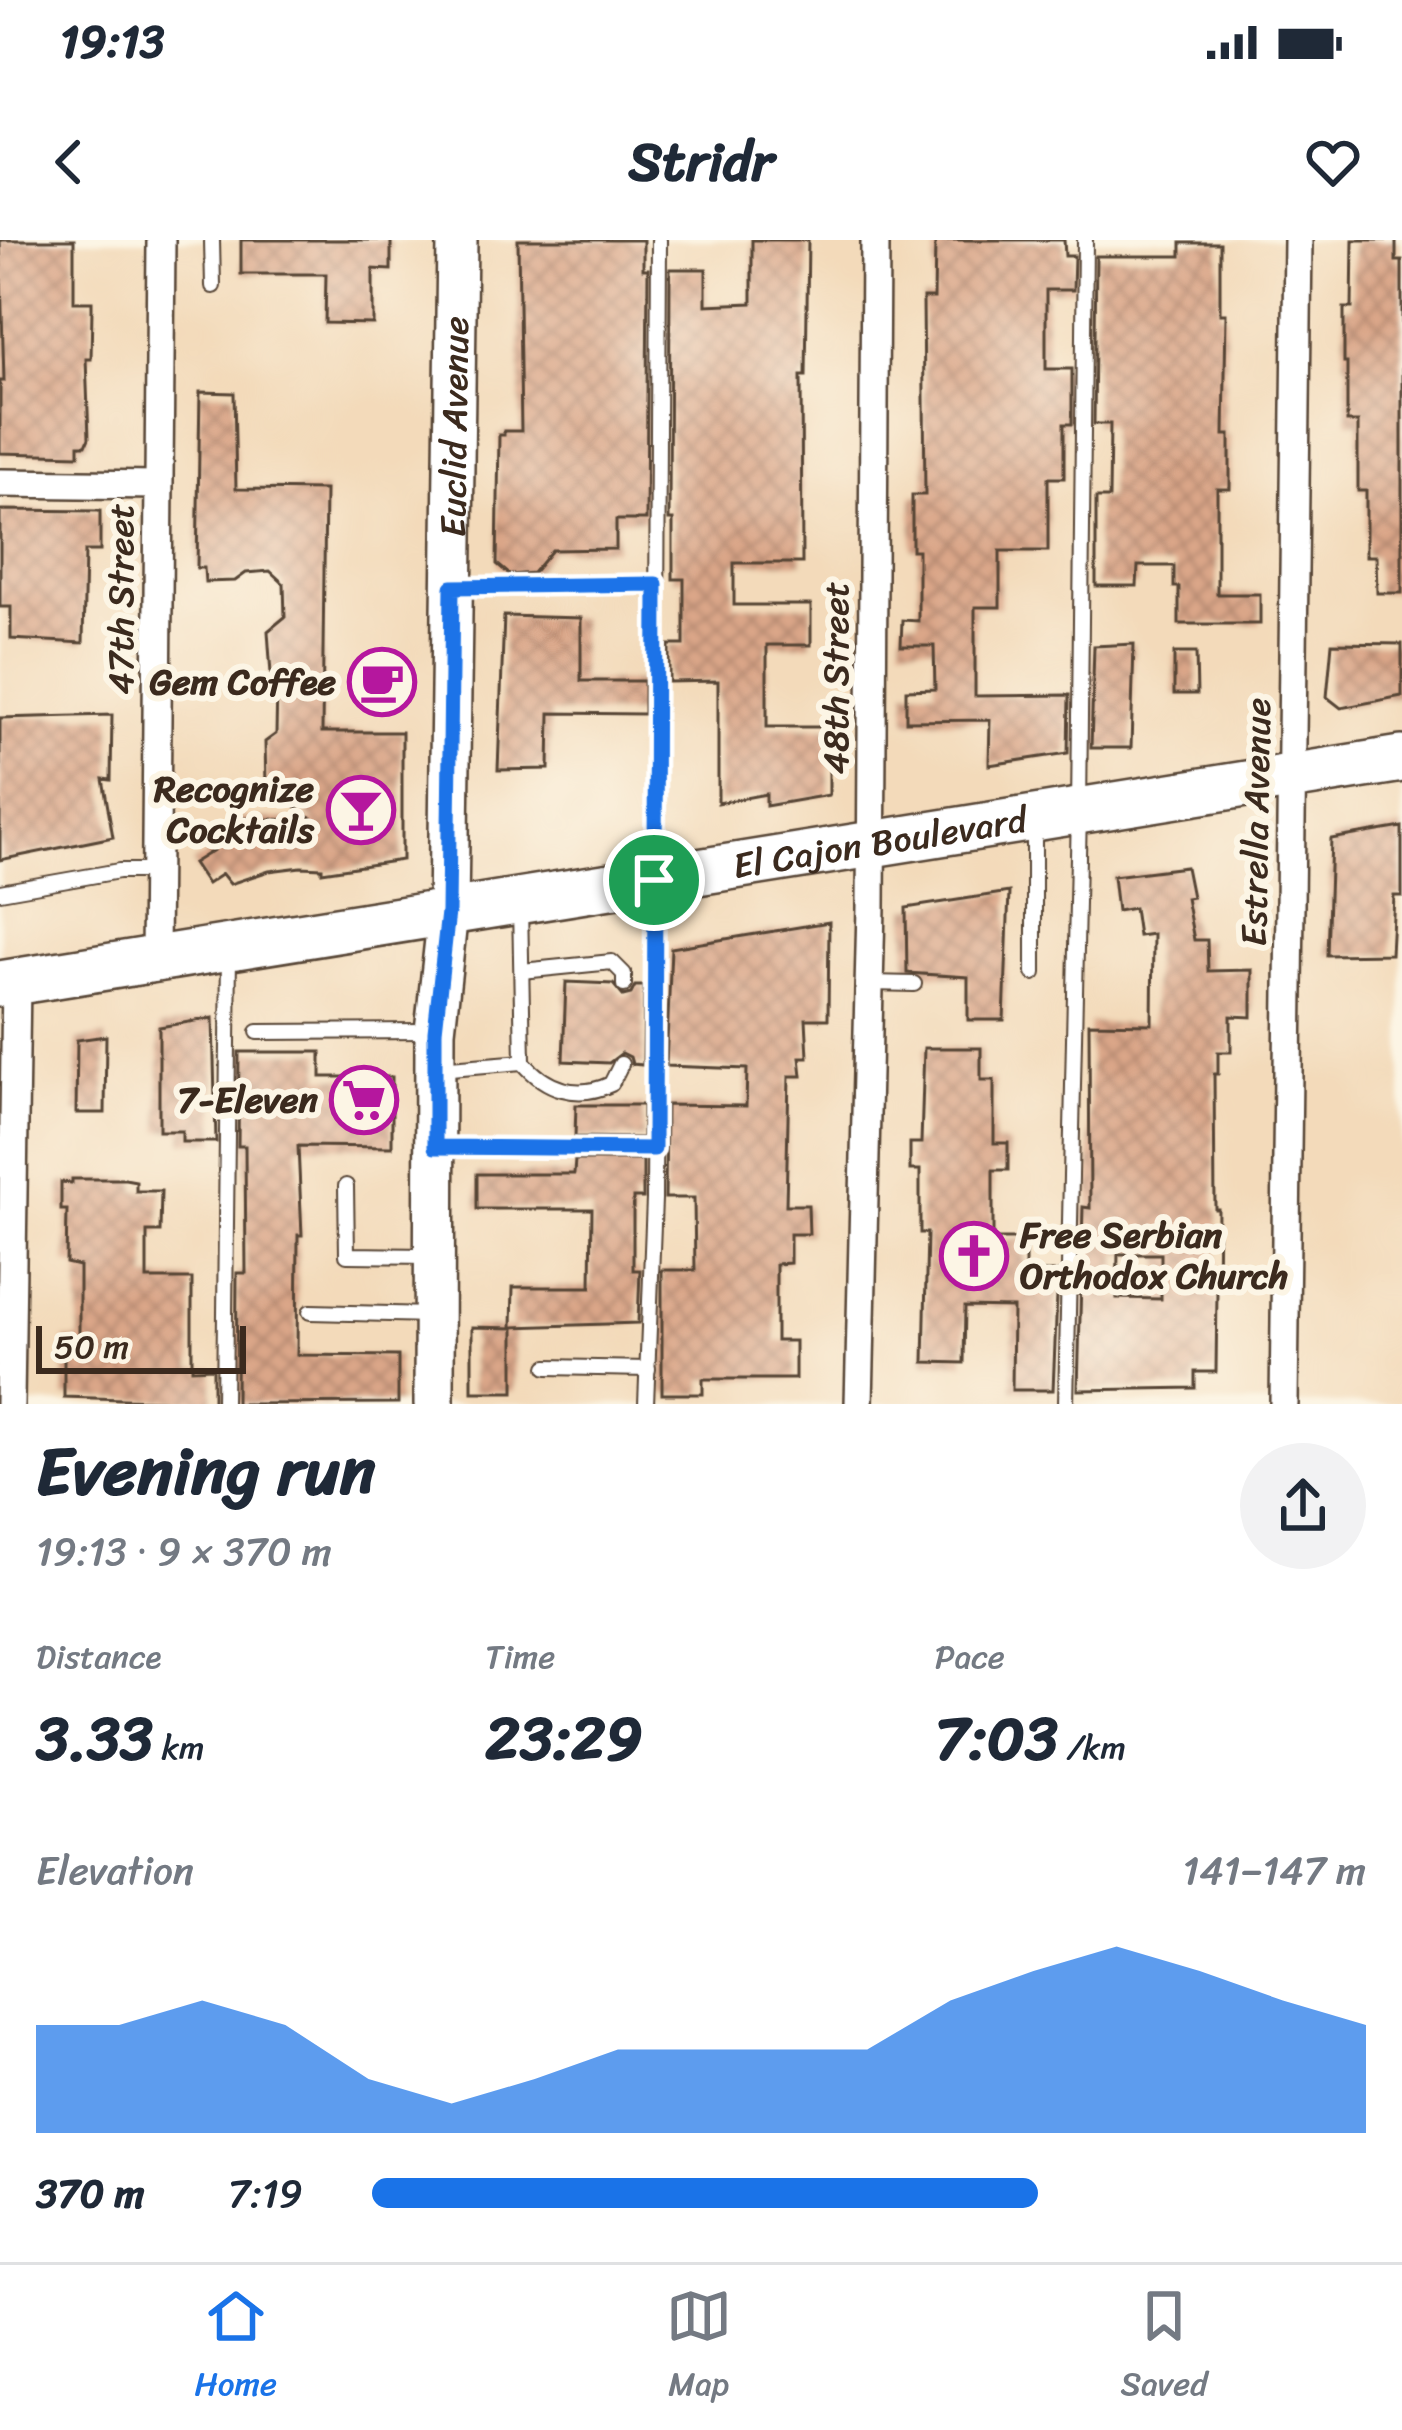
<!DOCTYPE html>
<html lang="en">
<head>
<meta charset="utf-8">
<style>
  body { margin:0; font-family:Sriracha,sans-serif; background:#f2f2f3; color:#1f2937; height:100vh; display:flex; flex-direction:column; font-size:45px; white-space:nowrap }
  * { box-sizing:border-box; margin:0 }
  p { font-size:39px; color:#747a83 }
  .icon { flex:none; width:66px; height:66px; fill:none; stroke:currentColor; stroke-width:2; stroke-linecap:round; stroke-linejoin:round }
  .map { position:relative; height:1164px; overflow:hidden }
  .details { display:flex; flex-direction:column; background:#fff; flex:1 }
  .details>* { flex:none }
  .scale { position:absolute; left:36px; bottom:30px; width:210px; box-sizing:border-box; padding-left:12px; border:6px solid #3b2a1e; border-top:0; font-size:33px; line-height:42px; white-space:nowrap; color:#3b2a1e; -webkit-text-stroke:9px #fcf5e5; paint-order:stroke }
  .pin { position:absolute; display:grid; place-items:center; width:102px; height:102px; color:#fff; margin:-51px; border:6px solid #fff; border-radius:50%; box-shadow:0 3px 12px #0007 }
  .round { display:grid; place-items:center; flex:none; width:126px; height:126px; border-radius:63px; background:#f2f2f3 }
  .head { display:flex; align-items:center; justify-content:space-between; height:204px; padding:0 36px }
  h1 { font-size:66px; font-weight:800; line-height:90px }
  .stats { display:grid; grid-template-columns:repeat(3,1fr); gap:18px; height:204px; padding:12px 36px }
  .stats div { display:grid; align-content:center }
  .stats b { font-size:60px; font-weight:800 }
  .stats small { font-size:33px; font-weight:400 }
  .stats p { font-size:33px }
  .chart { height:336px; padding:24px 36px }
  .chart p { display:flex; justify-content:space-between }
  .chart svg { width:100%; height:216px; margin-top:12px; fill:#1a73e8; opacity:.7 }
  ul { padding:0 36px; list-style:none; font-size:39px }
  li { display:grid; grid-template-columns:192px 144px 1fr; align-items:center; height:90px }
  li i { height:30px; border-radius:15px; background:#1a73e8 }
  .status { display:flex; justify-content:space-between; align-items:center; height:84px; padding:0 60px; background:#fff; direction:ltr }
  .status svg { height:33px; fill:currentColor }
  header { display:flex; justify-content:space-between; align-items:center; height:156px; padding:0 36px; background:#fff; font-size:54px; font-weight:800 }
  .tab-bar { display:flex; justify-content:space-around; align-items:center; height:168px; border-top:3px solid #e0e1e3; background:#fff; font-size:33px; color:#747a83 }
  .tab-bar a { display:grid; justify-items:center; gap:6px }
  .tab-bar .current { color:#1a73e8 }
  .map>svg:first-child { display:block }
  .building { fill:url(#building-cross-hatch); fill-rule:evenodd }
  .lines { fill:none; stroke-linecap:round; stroke-linejoin:round }
  .service-casing { stroke:#574435; stroke-width:18 }
  .minor-casing { stroke:#574435; stroke-width:32 }
  .secondary-casing { stroke:#574435; stroke-width:44 }
  .primary-casing { stroke:#574435; stroke-width:50 }
  .service { stroke:#fff; stroke-width:14 }
  .minor { stroke:#fff; stroke-width:27 }
  .secondary { stroke:#fff; stroke-width:39 }
  .primary { stroke:#fff; stroke-width:45 }
  .route-casing { stroke:#fff; stroke-width:24 }
  .route { stroke:#1a73e8; stroke-width:15 }
  .labels { text-anchor:middle; dominant-baseline:central; stroke-width:12; stroke-linejoin:round; paint-order:stroke }
  .street-label { font-size:36px; fill:#3b2a1e; stroke:#fcf5e5 }
  .poi-label { font-size:36px; font-weight:bold; fill:#3b2a1e; stroke:#fcf5e5; text-anchor:end }
</style>
</head>
<body>
<div class="status"><b>19:13</b><svg viewBox="0 0 49 12"><path d="M0 12V9h3v3zM5 12V6h3v6zM10 12V3h3v9zM15 12V0h3v12zM26 1h20v11H26zM47 4h2v5h-2z"/></svg></div>
<header><svg class="icon" aria-label="back" viewBox="0 0 24 24"><path d="M15 5l-7 7 7 7"/></svg>Stridr<svg class="icon" aria-label="heart" viewBox="0 0 24 24"><path d="M12 20l-8-8c-3-5 5-10 8-4 3-6 11-1 8 4z"/></svg></header>
<div class="map">
<svg width="1402" height="1164" viewBox="0 0 1402 1164">
  <defs>
    <pattern id="building-cross-hatch" width="8" height="8" patternUnits="userSpaceOnUse" patternTransform="scale(3)"><rect width="8" height="8" fill="#daa688"/><path d="M0 0l8 8M0 8l8-8" fill="none" stroke="#b2876f"/></pattern>
  </defs>
  <rect width="100%" height="100%" fill="#fcf5e5"/>
  <filter id="ink" filterUnits="userSpaceOnUse"><feTurbulence type="fractalNoise" baseFrequency=".00833" numOctaves="2"/><feDisplacementMap in="SourceGraphic" scale="24" xChannelSelector="R" yChannelSelector="G"/><feConvolveMatrix kernelMatrix="1 2 1 2 8 2 1 2 1" color-interpolation-filters="sRGB"/></filter>
  <filter id="wash" filterUnits="userSpaceOnUse"><feTurbulence type="fractalNoise" baseFrequency=".004" numOctaves="4" result="noise"/><feDisplacementMap in="SourceGraphic" scale="48" xChannelSelector="R" yChannelSelector="G"/><feGaussianBlur stdDeviation="2.7" result="paint"/><feColorMatrix in="noise" values="0 0 0 0 0 0 0 0 0 0 0 0 0 0 0 0 0 1.4 0 .05"/><feComposite in="paint" operator="in"/></filter>
  <g filter="url(#wash)">
    <rect width="100%" height="100%" fill="#f3daba"/>
    <g id="blocks">
      <g class="building">
        <path d="M 0,0 L 74,0 L 74,62 L 92,62 L 92,69 L 91,119 L 86,119 L 89,198 L 86,205 L 79,205 L 79,215 L 0,213 L 0,141 L 4,141 Z"/>
        <path d="M 241,0 L 391,0 L 391,30 L 373,29 L 373,84 L 325,83 L 326,34 L 241,34 Z"/>
        <path d="M 518,0 L 643,0 L 643,29 L 648,29 L 646,280 L 616,280 L 616,309 L 552,310 L 533,333 L 510,335 L 497,324 L 499,195 L 504,195 L 504,191 L 521,191 Z"/>
        <path d="M 752,0 L 808,0 L 806,136 L 801,136 L 802,323 L 734,323 L 734,365 L 811,365 L 811,405 L 767,405 L 767,487 L 829,487 L 829,555 L 766,566 L 766,554 L 718,563 L 718,441 L 669,442 L 669,405 L 684,405 L 684,339 L 673,339 L 673,280 L 669,280 L 670,29 L 706,29 L 706,65 L 752,63 Z"/>
        <path d="M 947,0 L 1064,0 L 1065,16 L 1074,16 L 1073,50 L 1046,50 L 1046,129 L 1072,129 L 1072,184 L 1064,184 L 1064,238 L 1048,238 L 1048,311 L 1000,311 L 1000,367 L 975,367 L 975,456 L 1069,455 L 1068,513 L 989,525 L 990,480 L 906,481 L 906,450 L 935,449 L 934,406 L 901,406 L 902,380 L 918,381 L 918,310 L 912,310 L 912,255 L 925,255 L 923,58 L 934,58 L 935,2 Z"/>
        <path d="M 1353,0 L 1396,0 L 1396,21 L 1402,21 L 1402,353 L 1377,353 L 1376,316 L 1366,316 L 1366,251 L 1358,251 L 1358,182 L 1347,182 L 1347,123 L 1344,123 L 1344,68 L 1352,68 Z"/>
        <path d="M 1181,3 L 1220,3 L 1220,74 L 1226,74 L 1224,195 L 1230,195 L 1230,249 L 1217,249 L 1217,354 L 1260,354 L 1260,384 L 1179,384 L 1179,347 L 1174,347 L 1174,326 L 1138,326 L 1137,346 L 1096,346 L 1096,258 L 1109,258 L 1110,184 L 1094,184 L 1096,16 L 1181,16 Z"/>
        <path d="M 200,152 L 234,153 L 236,249 L 325,250 L 322,492 L 402,492 L 402,620 L 322,632 L 322,628 L 301,627 L 269,631 L 230,644 L 222,634 L 207,644 L 193,623 L 214,610 L 209,598 L 242,578 L 316,581 L 266,545 L 265,502 L 276,494 L 277,445 L 271,434 L 268,391 L 285,377 L 284,344 L 270,331 L 246,333 L 235,341 L 205,342 L 204,328 L 197,328 Z"/>
        <path d="M 0,270 L 100,271 L 100,311 L 85,311 L 83,403 L 11,399 L 11,367 L 0,367 Z"/>
        <path d="M 504,376 L 581,378 L 581,441 L 644,441 L 644,474 L 550,473 L 549,529 L 498,530 Z"/>
        <path d="M 1332,403 L 1402,404 L 1402,456 L 1341,468 L 1327,457 Z"/>
        <path d="M 1134,404 L 1131,508 L 1091,508 L 1094,406 Z"/>
        <path d="M 1174,413 L 1196,413 L 1197,454 L 1174,454 Z"/>
        <path d="M 112,475 L 111,540 L 103,539 L 113,597 L 0,620 L 0,478 Z"/>
        <path d="M 1402,587 L 1402,656 L 1394,656 L 1391,714 L 1327,715 L 1331,599 Z"/>
        <path d="M 1186,627 L 1192,657 L 1186,658 L 1194,700 L 1207,700 L 1208,731 L 1252,730 L 1252,777 L 1231,776 L 1231,812 L 1218,812 L 1218,834 L 1214,834 L 1215,969 L 1218,969 L 1216,1132 L 1195,1132 L 1195,1148 L 1078,1150 L 1083,967 L 1090,968 L 1089,783 L 1152,784 L 1153,694 L 1138,696 L 1134,668 L 1117,671 L 1113,636 ZM 1118,1014 L 1161,1014 L 1161,1059 L 1117,1058 Z"/>
        <path d="M 1009,652 L 1004,780 L 968,780 L 968,737 L 907,733 L 906,668 Z"/>
        <path d="M 829,682 L 828,779 L 806,779 L 808,817 L 800,817 L 802,836 L 789,836 L 786,965 L 808,965 L 809,994 L 790,994 L 790,1023 L 776,1024 L 776,1101 L 795,1101 L 795,1139 L 703,1139 L 703,1154 L 662,1154 L 662,1030 L 695,1030 L 694,958 L 665,958 L 666,865 L 746,866 L 747,829 L 666,826 L 671,708 Z"/>
        <path d="M 566,742 L 613,744 L 623,756 L 631,754 L 635,746 L 644,746 L 643,825 L 632,824 L 630,817 L 622,813 L 609,823 L 563,821 Z"/>
        <path d="M 213,778 L 216,902 L 182,902 L 182,891 L 159,891 L 159,787 Z"/>
        <path d="M 106,796 L 105,873 L 76,873 L 77,800 Z"/>
        <path d="M 924,808 L 981,808 L 981,840 L 994,840 L 994,903 L 1008,903 L 1008,930 L 993,930 L 993,999 L 1025,999 L 1025,1032 L 1058,1032 L 1053,1150 L 1012,1150 L 1013,1068 L 965,1067 L 964,1123 L 924,1122 L 927,993 L 920,993 L 920,930 L 910,930 L 910,903 L 921,903 Z"/>
        <path d="M 239,812 L 321,812 L 321,837 L 392,837 L 392,907 L 298,906 L 302,995 L 298,995 L 297,1115 L 398,1116 L 398,1163 L 236,1164 L 237,1033 L 246,1033 L 245,906 L 238,906 Z"/>
        <path d="M 576,865 L 643,865 L 643,898 L 575,897 Z"/>
        <path d="M 575,920 L 643,920 L 643,958 L 633,958 L 633,1030 L 640,1030 L 638,1083 L 512,1087 L 513,1047 L 591,1047 L 592,969 L 477,969 L 477,934 L 574,934 Z"/>
        <path d="M 72,939 L 125,939 L 136,941 L 136,951 L 161,951 L 160,992 L 147,992 L 147,1039 L 192,1039 L 192,1129 L 213,1128 L 213,1162 L 64,1157 L 64,1099 L 79,1099 L 79,1026 L 66,1023 L 67,970 L 61,970 L 61,942 L 72,943 Z"/>
        <path d="M 472,1087 L 514,1088 L 514,1152 L 472,1152 Z"/>
      </g>
    </g>
  </g>
  <g filter="url(#ink)">
    <use href="#blocks" fill-opacity="0" stroke="#574435" stroke-width="3"/>
    <g class="lines">
      <g class="service-casing">
        <g id="service">
          <path d="M 212,0 L 213,46"/>
          <path d="M 457,347 L 656,343"/>
          <path d="M 1034,584 L 1034,733"/>
          <path d="M 0,652 L 119,631 L 155,631"/>
          <path d="M 520,665 L 523,822 C 545,849 577,860 611,844 L 621,824"/>
          <path d="M 522,731 L 612,722 L 624,734 L 624,745"/>
          <path d="M 870,743 L 914,744"/>
          <path d="M 258,792 L 430,791"/>
          <path d="M 438,829 L 523,822"/>
          <path d="M 440,907 L 654,909"/>
          <path d="M 346,946 L 347,1015 L 430,1016"/>
          <path d="M 310,1072 L 431,1075"/>
          <path d="M 547,1127 L 648,1129"/>
          <path d="M 224,1164 L 229,713"/>
          <path d="M 646,1164 L 654,959 L 659,0"/>
          <path d="M 1066,1164 L 1079,571 L 1085,0"/>
        </g>
      </g>
      <g class="minor-casing">
        <g id="minor">
          <path d="M 0,243 L 157,245"/>
          <path d="M 155,719 L 161,0"/>
          <path d="M 10,1164 L 16,741"/>
          <path d="M 859,1164 L 871,667 L 875,0"/>
          <path d="M 1284,1164 L 1298,0"/>
        </g>
      </g>
      <g class="secondary-casing">
        <g id="secondary">
          <path id="s1" d="M 434,1164 L 435,791 L 448,672 L 457,0"/>
        </g>
      </g>
      <g class="primary-casing">
        <g id="primary">
          <path id="s2" d="M 0,744 L 1402,519"/>
        </g>
      </g>
      <use href="#service" class="service"/>
      <use href="#minor" class="minor"/>
      <use href="#secondary" class="secondary"/>
      <use href="#primary" class="primary"/>
    </g>
  </g>
  <g class="lines" filter="url(#ink)">
    <g class="route-casing">
      <path id="route" d="M 656,344 L 654,909 L 435,907 L 435,791 L 448,672 L 452,347 Z"/>
    </g>
    <use href="#route" class="route"/>
  </g>
  <defs>
    <g id="cafe-ring" transform="scale(3.45)"><circle r="9.5" fill="#fcf5e5" stroke="#b5179e" stroke-width="1.5"/><path d="M-5.5-4.5H6V0H3Q3 3.5 0 3.5H-2.5Q-5.5 3.5-5.5 0ZM3-3.2v2h1.7v-2ZM-6 4.5H4V6H-6Z" fill="#b5179e"/></g>
    <g id="bar-ring" transform="scale(3.45)"><circle r="9.5" fill="#fcf5e5" stroke="#b5179e" stroke-width="1.5"/><path d="M-6-5H6L.8 .8V4.5H3.5V6h-7V4.5H-.8V.8Z" fill="#b5179e"/></g>
    <g id="supermarket-ring" transform="scale(3.45)"><circle r="9.5" fill="#fcf5e5" stroke="#b5179e" stroke-width="1.5"/><path d="M-6-5.5h2.5l.6 2H6L4.5 2H-2.5L-4.4-4H-6ZM-1.5 3.2a1.3 1.3 0 1 0 .1 0ZM3 3.2a1.3 1.3 0 1 0 .1 0Z" fill="#b5179e"/></g>
    <g id="church-ring" transform="scale(3.45)"><circle r="9.5" fill="#fcf5e5" stroke="#b5179e" stroke-width="1.5"/><path d="M-1.2-6h2.4v3.5h3.3v2.4h-3.3V6h-2.4V-.1h-3.3v-2.4h3.3Z" fill="#b5179e"/></g>
  </defs>
  <g fill-rule="evenodd">
    <use href="#cafe-ring" x="382" y="442"/>
    <use href="#bar-ring" x="361" y="570"/>
    <use href="#supermarket-ring" x="364" y="860"/>
    <use href="#church-ring" x="974" y="1016"/>
  </g>
  <g class="labels">
    <g class="street-label">
      <text stroke="none"><textPath href="#s1" startOffset="978">Euclid Avenue</textPath></text>
      <text transform="translate(121 359) rotate(-90)">47th Street</text>
      <text transform="translate(836 438) rotate(-90)">48th Street</text>
      <text transform="translate(1256 582) rotate(-89)">Estrella Avenue</text>
      <text stroke="none"><textPath href="#s2" startOffset="891">El Cajon Boulevard</textPath></text>
    </g>
    <g class="poi-label">
      <text x="336" y="442">Gem Coffee</text>
      <text x="314" y="549">Recognize<tspan x="314" dy="41">Cocktails</tspan></text>
      <text x="318" y="860">7-Eleven</text>
      <text x="1020" y="995" text-anchor="start">Free Serbian<tspan x="1020" dy="41">Orthodox Church</tspan></text>
    </g>
  </g>
</svg>
<div class="scale">50 m</div>
<div class="pin" style="left:654px;top:640px;background:#1e9e55"><svg class="icon" aria-label="arrive" viewBox="0 0 24 24"><path d="M6 21V4h12l-3 4 3 4H6"/></svg></div>
</div>
<section class="details">
<div class="head"><div><h1>Evening run</h1><p>19:13 · 9 × 370 m</p></div><a class="round"><svg class="icon" aria-label="share" viewBox="0 0 24 24"><path d="M12 15V3M7 8l5-5 5 5M5 13v7h14v-7"/></svg></a></div>
<div class="stats">
<div><p>Distance</p><b>3.33<small> km</small></b></div>
<div><p>Time</p><b>23:29</b></div>
<div><p>Pace</p><b>7:03<small> /km</small></b></div>
</div>
<div class="chart"><p><span>Elevation</span>141–147 m</p>
<svg viewBox="0 0 160 44" preserveAspectRatio="none"><path d="M0 44V22L10 22L20 17L30 22L40 33L50 38L60 33L70 27L80 27L90 27L100 27L110 17L120 11L130 6L140 11L150 17L160 22V44z"/></svg>
</div>
<ul>
<li><b>370 m</b>7:19<i style="width:67%"></i></li>
</ul>
</section>
<nav class="tab-bar">
<a class="current"><svg class="icon" aria-label="home" viewBox="0 0 24 24"><path d="M3 11l9-7 9 7M6 9v11h12V9"/></svg>Home</a>
<a><svg class="icon" aria-label="map" viewBox="0 0 24 24"><path d="M3 6l6-2 6 2 6-2v14l-6 2-6-2-6 2zM9 4v14M15 6v14"/></svg>Map</a>
<a><svg class="icon" aria-label="saved" viewBox="0 0 24 24"><path d="M7 4h10v16l-5-4-5 4z"/></svg>Saved</a>
</nav>
</body>
</html>
